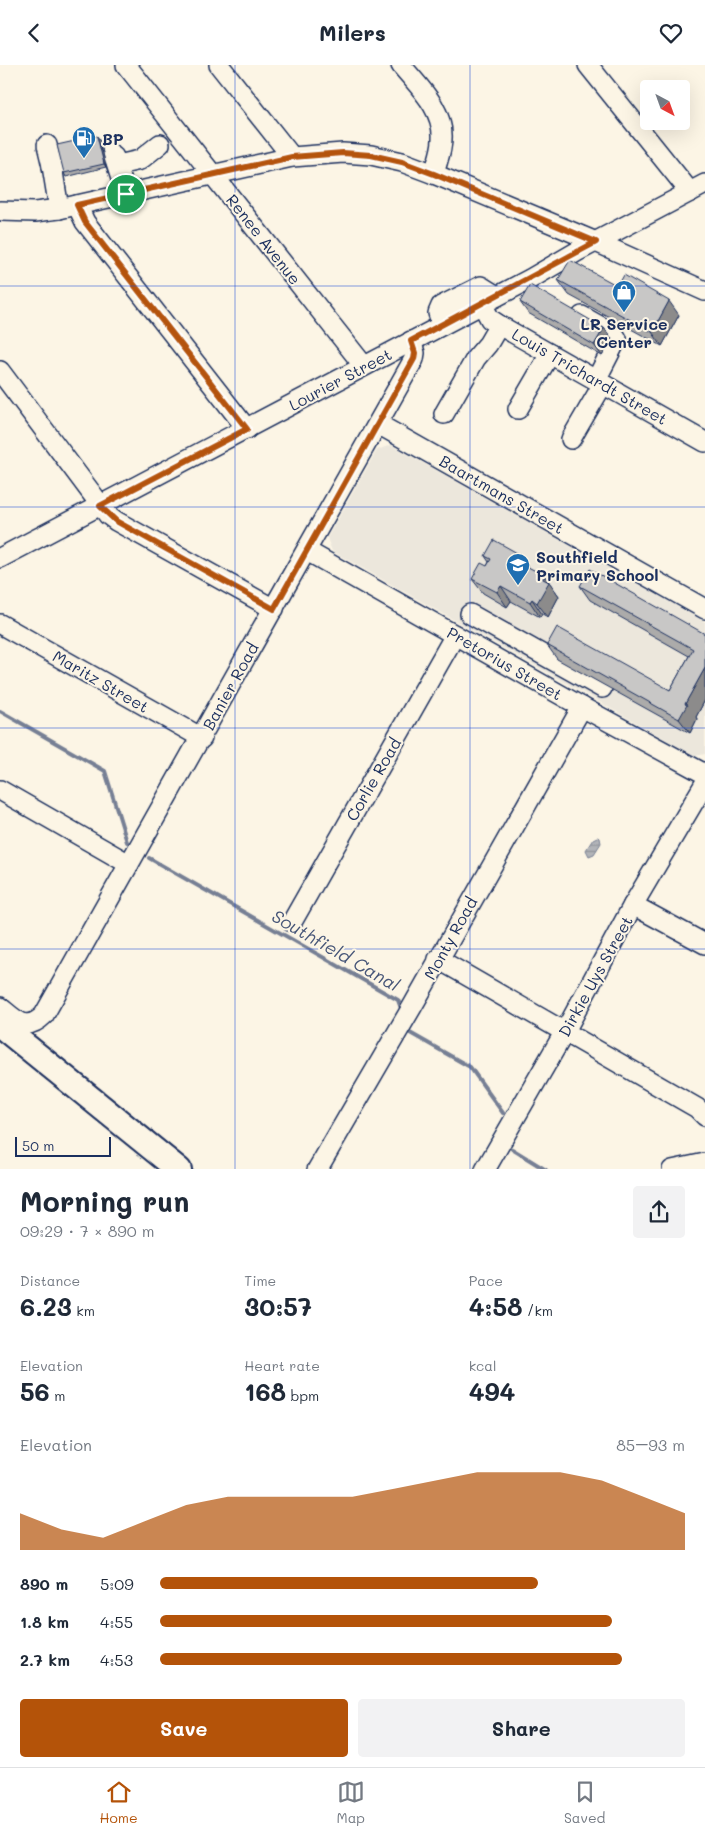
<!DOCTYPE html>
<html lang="en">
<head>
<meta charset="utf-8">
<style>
  body { margin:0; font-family:Mali,sans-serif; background:#f2f2f3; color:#1f2937; height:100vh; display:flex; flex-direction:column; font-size:19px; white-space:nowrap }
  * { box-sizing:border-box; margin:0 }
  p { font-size:16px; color:#747a83 }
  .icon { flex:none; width:28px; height:28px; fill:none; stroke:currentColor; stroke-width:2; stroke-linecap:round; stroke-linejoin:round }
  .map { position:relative; height:1104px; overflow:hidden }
  .details { display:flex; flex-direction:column; background:#fff; flex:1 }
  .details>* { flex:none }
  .needle { width:32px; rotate:139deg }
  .buttons { position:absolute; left:640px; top:15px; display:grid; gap:10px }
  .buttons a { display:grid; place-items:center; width:50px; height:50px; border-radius:5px; background:#fff; box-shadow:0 5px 20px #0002; font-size:25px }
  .scale { position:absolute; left:15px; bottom:12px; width:96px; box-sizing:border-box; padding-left:5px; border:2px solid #1b2f5e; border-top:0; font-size:14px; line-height:18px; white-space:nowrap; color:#1b2f5e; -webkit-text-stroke:4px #fcf5e5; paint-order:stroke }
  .pin { position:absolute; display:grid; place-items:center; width:42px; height:42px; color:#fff; margin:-21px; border:2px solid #fff; border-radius:50%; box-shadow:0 1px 5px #0007 }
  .round { display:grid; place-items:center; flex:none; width:52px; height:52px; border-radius:5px; background:#f2f2f3 }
  .summary { display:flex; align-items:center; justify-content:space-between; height:85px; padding:0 20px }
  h1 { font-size:28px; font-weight:800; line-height:38px }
  .figures { display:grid; grid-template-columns:repeat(3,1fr); gap:8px; height:85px; padding:5px 20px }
  .figures div { display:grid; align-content:center }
  .figures b { font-size:25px; font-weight:800 }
  .figures small { font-size:14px; font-weight:400 }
  .figures p { font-size:14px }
  .chart { height:140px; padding:10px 20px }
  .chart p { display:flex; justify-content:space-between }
  .chart svg { width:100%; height:90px; margin-top:5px; fill:#b45309; opacity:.7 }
  .action { display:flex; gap:10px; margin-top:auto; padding:10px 20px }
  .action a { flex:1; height:58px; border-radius:5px; background:#b45309; color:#fff; font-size:20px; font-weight:800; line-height:58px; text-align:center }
  .action a+a { background:#f2f2f3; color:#1f2937 }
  ul { padding:0 20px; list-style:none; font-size:16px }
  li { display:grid; grid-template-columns:80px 60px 1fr; align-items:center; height:38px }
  li i { height:12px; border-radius:6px; background:#b45309 }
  header { display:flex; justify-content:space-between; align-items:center; height:65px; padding:0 20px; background:#fff; font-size:22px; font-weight:800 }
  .dock { display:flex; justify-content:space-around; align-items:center; height:70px; border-top:1px solid #e0e1e3; background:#fff; font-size:14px; color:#747a83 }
  .dock a { display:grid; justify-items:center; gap:2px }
  .dock .on { color:#b45309 }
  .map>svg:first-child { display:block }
  .built { fill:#ece7dc }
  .water { fill:url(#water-rules); stroke:#767f94 }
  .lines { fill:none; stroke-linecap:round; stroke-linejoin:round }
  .stream { stroke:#767f94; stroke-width:4 }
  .minor-casing { stroke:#1b2f5e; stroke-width:22 }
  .major-casing { stroke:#1b2f5e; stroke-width:28 }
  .minor { stroke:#fcf5e5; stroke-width:19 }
  .major { stroke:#fcf5e5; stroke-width:24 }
  .wall { fill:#acabaa; stroke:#1b2f5e }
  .shaded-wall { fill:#8c8b8b; stroke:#1b2f5e }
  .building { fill:#c8c7c6; stroke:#1b2f5e }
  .route-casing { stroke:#fff; stroke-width:10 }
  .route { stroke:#b45309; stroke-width:6 }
  .grid { fill:none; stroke:#1d4ed8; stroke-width:1; stroke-opacity:0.55 }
  .labels { text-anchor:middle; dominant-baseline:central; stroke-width:4; stroke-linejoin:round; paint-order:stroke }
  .poi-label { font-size:16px; font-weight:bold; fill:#1b2f5e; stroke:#fcf5e5; text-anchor:start }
  .street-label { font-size:16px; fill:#1b2f5e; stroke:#fcf5e5 }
  .water-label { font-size:18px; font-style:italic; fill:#485779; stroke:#fcf5e5 }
</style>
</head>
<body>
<header><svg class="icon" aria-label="back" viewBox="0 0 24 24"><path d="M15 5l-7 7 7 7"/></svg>Milers<svg class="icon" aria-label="heart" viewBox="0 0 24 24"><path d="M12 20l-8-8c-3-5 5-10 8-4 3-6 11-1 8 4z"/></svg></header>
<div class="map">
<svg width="705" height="1105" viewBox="0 0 705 1105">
  <defs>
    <pattern id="water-rules" width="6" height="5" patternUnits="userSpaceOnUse" patternTransform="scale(1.25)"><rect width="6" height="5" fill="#b2b4b8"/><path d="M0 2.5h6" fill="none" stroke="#909399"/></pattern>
  </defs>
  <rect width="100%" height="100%" fill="#fcf5e5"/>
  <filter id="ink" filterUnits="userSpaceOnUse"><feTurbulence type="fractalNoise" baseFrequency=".02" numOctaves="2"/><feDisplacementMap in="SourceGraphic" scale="10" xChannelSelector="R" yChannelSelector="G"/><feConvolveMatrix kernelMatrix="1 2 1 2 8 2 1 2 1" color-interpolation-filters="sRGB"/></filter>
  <g filter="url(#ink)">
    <path class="built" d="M 391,380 L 705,557 L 705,689 L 695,691 L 332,486 L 327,473 L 377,385 Z"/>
    <path class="water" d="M 597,772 L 600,773 L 601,778 L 594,789 L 589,791 L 586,785 L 593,774 Z"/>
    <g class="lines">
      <g class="stream">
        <path d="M 0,646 L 105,706 L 127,777"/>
        <path d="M 149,793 L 398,935 L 402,946"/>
        <path d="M 408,962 L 410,968 L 470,1002 L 503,1048"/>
        <path d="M 512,1084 L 546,1105"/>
      </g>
      <g class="minor-casing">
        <g id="minor">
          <path d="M 126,0 L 364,301"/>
          <path d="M 219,0 L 292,92"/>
          <path d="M 401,0 C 418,21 444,44 442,74 C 442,86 437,97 434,109"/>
          <path d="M 588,0 L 690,127"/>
          <path d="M 47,80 L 52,101"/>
          <path d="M 103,89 L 108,88 L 114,92 L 126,129"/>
          <path d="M 118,100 L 140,95 L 160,79"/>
          <path d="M 77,140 L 85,157 L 247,364"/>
          <path d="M 59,144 L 52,101 L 63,97"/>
          <path d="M 0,146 L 35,147 L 59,144 L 292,92 L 343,88 L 371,90 L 402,97 L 434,109 L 596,177 L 705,226"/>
          <path d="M 482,239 L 490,254 L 499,260 L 705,377"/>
          <path d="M 582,251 L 614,269 L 617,274 L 596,315"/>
          <path d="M 442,260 L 438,248 L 441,241 L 481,221 L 497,231"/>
          <path d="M 0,306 L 108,450 L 116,456 L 274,544"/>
          <path d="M 518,344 L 550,289"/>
          <path d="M 444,349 L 476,293 L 488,279 L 499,260"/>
          <path d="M 378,359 L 705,544"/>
          <path d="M 571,374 L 603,319"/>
          <path d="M 307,486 L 582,642 L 705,709"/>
          <path d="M 0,493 L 530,214 L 578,186 L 705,119"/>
          <path d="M 470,549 L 602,623"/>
          <path d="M 0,559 L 202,673"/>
          <path d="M 0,725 L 129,799"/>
          <path d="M 633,840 L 705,879"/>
          <path d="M 292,857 L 455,570"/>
          <path d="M 438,894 L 697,1043 L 705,1051"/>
          <path d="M 0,942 C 16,955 26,968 44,950 C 167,731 292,513 414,294 L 415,288 L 411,276"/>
          <path d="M 317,1105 L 412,942 L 582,642"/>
          <path d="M 485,1105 L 564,968 L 633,840 L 705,718"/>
          <path d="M 672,1105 L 705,1098"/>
        </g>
      </g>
      <g class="major-casing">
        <path id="major" d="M 0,960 L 179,1105"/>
      </g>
      <use href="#minor" class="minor"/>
      <use href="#major" class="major"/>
    </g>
    <g class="wall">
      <path d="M 100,75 L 106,102 L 66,112 L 64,108 Z"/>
      <path d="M 558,215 L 618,221 L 679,250 L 662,281 L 569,230 Z"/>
      <path d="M 520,237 L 604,263 L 612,274 L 602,291 L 528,248 Z"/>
      <path d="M 485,491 L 527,502 L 549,517 L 559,531 L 548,552 L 542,549 L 540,552 L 511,536 L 507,542 L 483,528 L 472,514 L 487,501 L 489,497 Z"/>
      <path d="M 580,521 L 705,569 L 705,635 L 696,652 L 697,654 L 690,668 L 557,594 L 547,580 L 670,625 L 689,591 L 590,535 Z"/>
    </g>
    <g class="shaded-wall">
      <path d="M 97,71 L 100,75 L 106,102 L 104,99 Z"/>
      <path d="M 669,236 L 679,250 L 662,281 L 652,267 Z"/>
      <path d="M 604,263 L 612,274 L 602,291 L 594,280 Z"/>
      <path d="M 519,489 L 529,503 L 515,495 Z"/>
      <path d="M 545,511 L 559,531 L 548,552 L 537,538 L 543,514 Z"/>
      <path d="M 501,521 L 511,536 L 507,542 L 497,527 Z"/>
      <path d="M 532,534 L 542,549 L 540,552 L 530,537 Z"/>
      <path d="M 705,603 L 705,635 L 696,652 L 697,654 L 690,668 L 679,654 L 685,639 Z"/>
    </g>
    <g class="building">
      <path d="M 97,71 L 104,99 L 64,108 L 57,80 Z"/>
      <path d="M 570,195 L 618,221 L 624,210 L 669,236 L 652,267 L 558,215 Z"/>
      <path d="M 530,220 L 604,263 L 594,280 L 520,237 Z"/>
      <path d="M 494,475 L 519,489 L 515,495 L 545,511 L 543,514 L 549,517 L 537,538 L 532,534 L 530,537 L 501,521 L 497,527 L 472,514 L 481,498 L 487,501 L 491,494 L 485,491 Z"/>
      <path d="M 590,504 L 705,569 L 705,603 L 685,639 L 687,640 L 679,654 L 547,580 L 557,562 L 670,625 L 693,584 L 580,521 Z"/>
    </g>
  </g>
  <g class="lines" filter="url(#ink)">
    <g class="route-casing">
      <path id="route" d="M 343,88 L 371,90 L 402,97 L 434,109 L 596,177 L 411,276 L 415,288 L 414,294 L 274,544 L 116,456 L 100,441 L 247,364 L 85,157 L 77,140 L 292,92 Z"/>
    </g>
    <use href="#route" class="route"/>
  </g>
  <path class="grid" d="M 235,0 L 235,1105M 470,0 L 470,1105M 0,221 L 705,221M 0,442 L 705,442M 0,663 L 705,663M 0,884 L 705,884"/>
  <defs>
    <g id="fuel-pin" transform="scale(1.25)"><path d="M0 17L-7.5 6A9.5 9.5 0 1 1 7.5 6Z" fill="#1f6fb2" stroke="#fcf5e5"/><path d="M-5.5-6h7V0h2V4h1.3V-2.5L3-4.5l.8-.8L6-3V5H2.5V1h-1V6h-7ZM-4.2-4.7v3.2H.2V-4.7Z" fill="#fff"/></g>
    <g id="shop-pin" transform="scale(1.25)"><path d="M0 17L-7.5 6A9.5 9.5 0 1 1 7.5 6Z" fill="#1f6fb2" stroke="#fcf5e5"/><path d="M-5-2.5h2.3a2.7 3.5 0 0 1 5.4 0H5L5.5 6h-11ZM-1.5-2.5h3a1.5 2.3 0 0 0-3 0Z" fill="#fff"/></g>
    <g id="school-pin" transform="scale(1.25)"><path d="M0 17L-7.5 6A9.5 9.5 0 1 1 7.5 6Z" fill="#1f6fb2" stroke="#fcf5e5"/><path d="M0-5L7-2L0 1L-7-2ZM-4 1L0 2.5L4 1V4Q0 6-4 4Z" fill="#fff"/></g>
  </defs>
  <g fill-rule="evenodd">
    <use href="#fuel-pin" x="84" y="73"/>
    <use href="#shop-pin" x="624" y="227"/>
    <use href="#school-pin" x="518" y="500"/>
  </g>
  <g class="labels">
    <g class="poi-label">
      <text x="102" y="73">BP</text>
      <text x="624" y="258" text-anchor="middle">LR Service<tspan x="624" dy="18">Center</tspan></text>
      <text x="536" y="491">Southfield<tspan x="536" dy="18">Primary School</tspan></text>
    </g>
    <g class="street-label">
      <text transform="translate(264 174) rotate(52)">Renee Avenue</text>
      <text transform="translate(590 311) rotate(30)">Louis Trichardt Street</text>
      <text transform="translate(340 314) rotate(-28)">Lourier Street</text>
      <text transform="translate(502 429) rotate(30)">Baartmans Street</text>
      <text transform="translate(505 598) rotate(30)">Pretorius Street</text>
      <text transform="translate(101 616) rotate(30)">Maritz Street</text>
      <text transform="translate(230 621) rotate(-61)">Banier Road</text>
      <text transform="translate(373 714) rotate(-60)">Corlie Road</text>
      <text transform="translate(450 873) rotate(-61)">Monty Road</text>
      <text transform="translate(595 911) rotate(-61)">Dirkie Uys Street</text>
    </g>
    <g class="water-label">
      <text transform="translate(336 885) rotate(30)">Southfield Canal</text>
    </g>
  </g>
</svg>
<div class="buttons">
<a><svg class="needle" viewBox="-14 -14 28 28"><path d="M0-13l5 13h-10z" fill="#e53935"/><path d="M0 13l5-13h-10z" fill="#747a83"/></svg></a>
</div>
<div class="scale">50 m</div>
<div class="pin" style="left:126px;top:129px;background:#1e9e55"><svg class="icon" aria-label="arrive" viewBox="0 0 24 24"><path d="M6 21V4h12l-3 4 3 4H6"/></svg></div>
</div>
<section class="details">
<div class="summary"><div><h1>Morning run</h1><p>09:29 · 7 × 890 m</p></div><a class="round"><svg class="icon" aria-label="share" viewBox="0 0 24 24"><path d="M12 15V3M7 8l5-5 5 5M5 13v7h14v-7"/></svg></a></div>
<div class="figures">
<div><p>Distance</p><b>6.23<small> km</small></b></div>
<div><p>Time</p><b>30:57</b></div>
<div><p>Pace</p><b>4:58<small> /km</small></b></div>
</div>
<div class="figures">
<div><p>Elevation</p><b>56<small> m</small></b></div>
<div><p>Heart rate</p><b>168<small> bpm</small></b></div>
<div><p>kcal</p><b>494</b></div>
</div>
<div class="chart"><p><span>Elevation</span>85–93 m</p>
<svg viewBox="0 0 160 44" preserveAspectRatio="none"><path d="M0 44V26L10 34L20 38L30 30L40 22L50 18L60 18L70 18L80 18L90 14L100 10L110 6L120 6L130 6L140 10L150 18L160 26V44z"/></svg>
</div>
<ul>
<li><b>890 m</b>5:09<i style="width:72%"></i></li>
<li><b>1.8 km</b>4:55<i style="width:86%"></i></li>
<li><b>2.7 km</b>4:53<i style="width:88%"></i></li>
</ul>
<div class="action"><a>Save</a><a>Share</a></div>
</section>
<nav class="dock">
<a class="on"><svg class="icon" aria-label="home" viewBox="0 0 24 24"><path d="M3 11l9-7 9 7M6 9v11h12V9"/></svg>Home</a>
<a><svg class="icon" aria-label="map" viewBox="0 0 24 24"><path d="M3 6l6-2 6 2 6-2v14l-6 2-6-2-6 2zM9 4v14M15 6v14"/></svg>Map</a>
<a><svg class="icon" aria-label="saved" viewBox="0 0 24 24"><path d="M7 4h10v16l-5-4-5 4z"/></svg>Saved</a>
</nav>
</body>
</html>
